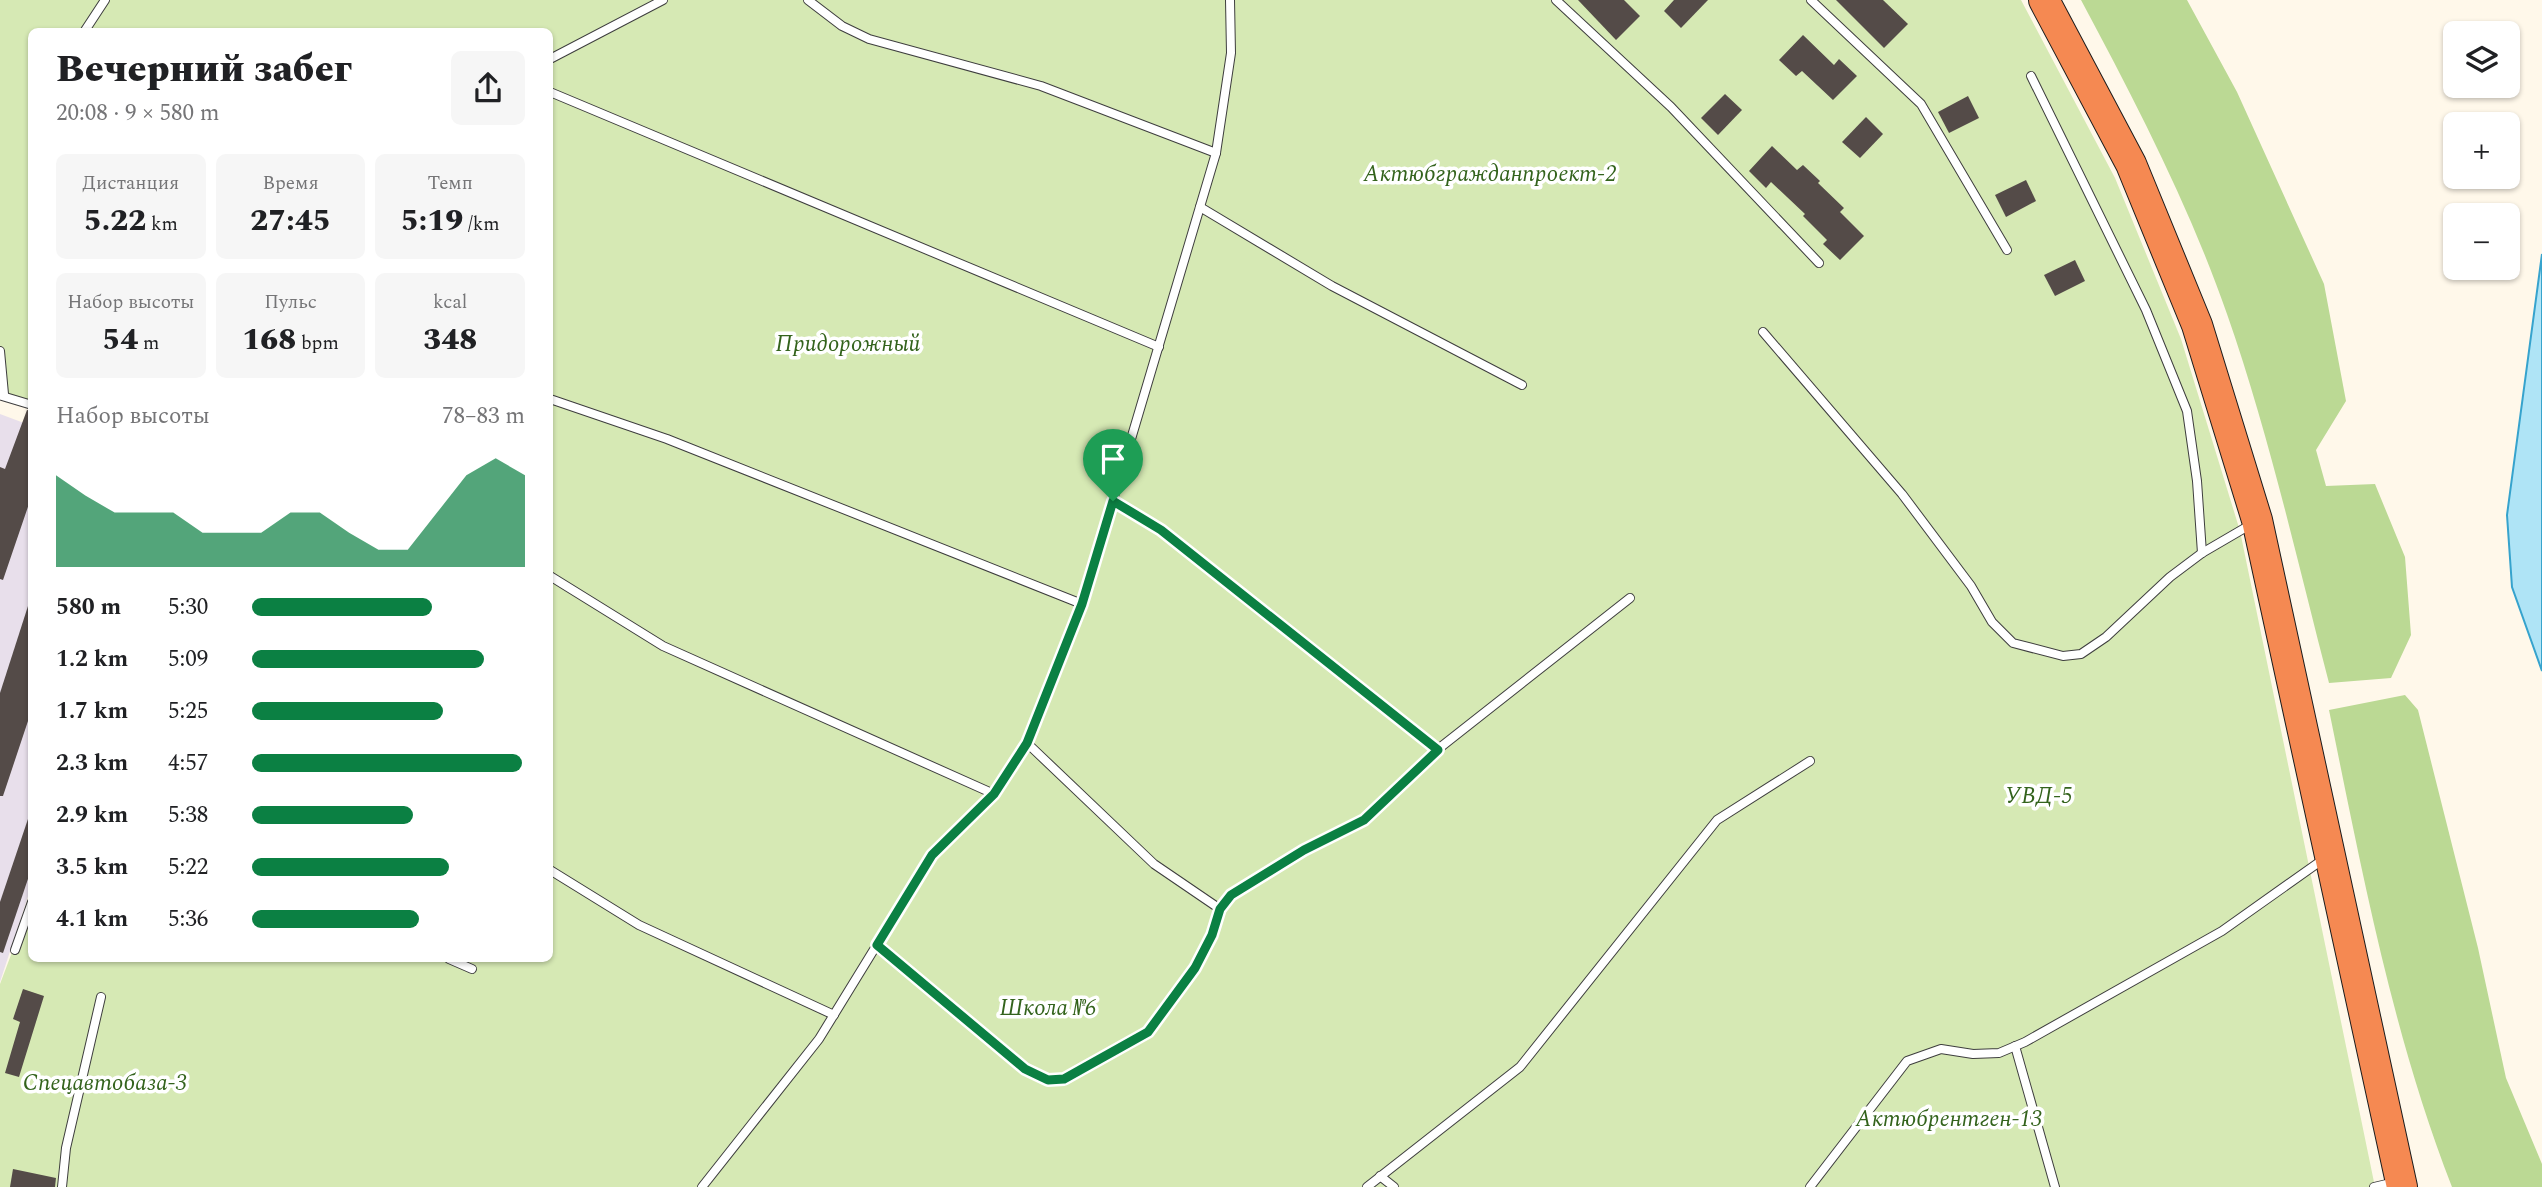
<!DOCTYPE html>
<html lang="ru">
<head>
<meta charset="utf-8">
<style>
  body { margin:0; font-family:Spectral,serif; background:#f6f6f6; color:#202124; height:100vh; display:flex; flex-direction:column; font-size:26px; white-space:nowrap }
  * { box-sizing:border-box; margin:0 }
  p { font-size:23px; color:#757577 }
  .icon { flex:none; width:38px; height:38px; fill:none; stroke:currentColor; stroke-width:2; stroke-linecap:round; stroke-linejoin:round }
  .map { position:relative; flex:1; overflow:hidden }
  .side { position:absolute; left:28px; top:28px; width:525px; height:934px; display:flex; flex-direction:column; background:#fff; border-radius:10px; box-shadow:0 2px 5px #0004 }
  .side>* { flex:none }
  .tools { position:absolute; left:2443px; top:21px; display:grid; gap:14px }
  .tools a { display:grid; place-items:center; width:77px; height:77px; border-radius:10px; background:#fff; box-shadow:0 2px 5px #0004; font-size:35px }
  .pin { position:absolute; display:grid; place-items:center; width:60px; height:60px; color:#fff; margin:-72px -30px; border-radius:50% 50% 50% 0; rotate:-45deg; box-shadow:0 0 7px #0007 }
  .pin .icon { rotate:45deg }
  .round { display:grid; place-items:center; flex:none; width:74px; height:74px; border-radius:10px; background:#f6f6f6 }
  .summary { display:flex; align-items:center; justify-content:space-between; height:119px; padding:0 28px }
  h1 { font-size:38px; font-weight:800; line-height:52px }
  .metrics { display:grid; grid-template-columns:repeat(3,1fr); gap:10px; height:119px; padding:7px 28px }
  .metrics div { display:grid; align-content:center; border-radius:10px; background:#f6f6f6; text-align:center }
  .metrics b { font-size:30px; font-weight:800 }
  .metrics small { font-size:19px; font-weight:400 }
  .metrics p { font-size:19px }
  .chart { height:196px; padding:14px 28px }
  .chart p { display:flex; justify-content:space-between }
  .chart svg { width:100%; height:126px; margin-top:7px; fill:#0b8043; opacity:.7 }
  ul { padding:0 28px; list-style:none; font-size:23px }
  li { display:grid; grid-template-columns:112px 84px 1fr; align-items:center; height:52px }
  li i { height:18px; border-radius:9px; background:#0b8043 }
  .map>svg:first-child { display:block }
  .industrial { fill:#e8dfeb }
  .green { fill:#d6e9b4 }
  .forest { fill:#bbd994 }
  .water { fill:#afe4f6; stroke:#36a3cd; stroke-width:2 }
  .building { fill:#544b48 }
  .lines { fill:none; stroke-linecap:round; stroke-linejoin:round }
  .lane-casing { stroke:#3e3e3e; stroke-width:10 }
  .highway-casing { stroke:#1c1c1c; stroke-width:32 }
  .lane { stroke:#fff; stroke-width:8 }
  .highway { stroke:#f58952; stroke-width:30 }
  .route-casing { stroke:#fff; stroke-width:14 }
  .route { stroke:#0b8043; stroke-width:9 }
  .labels { text-anchor:middle; dominant-baseline:central; stroke-width:7; stroke-linejoin:round; paint-order:stroke }
  .park-label { font-size:23px; font-style:italic; fill:#33631c; stroke:#fff }
</style>
</head>
<body>
<div class="map">
<svg width="2542" height="1187" viewBox="0 0 2542 1187">
  <rect width="100%" height="100%" fill="#fff8ea"/>
  <path class="industrial" d="M 0,414 L 32,426 L 31,887 L 0,982 Z"/>
  <path class="green" d="M 0,0 L 2021,0 L 2115,178 L 2181,339 L 2240,531 L 2375,1187 L 0,1187 L 0,984 L 31,902 L 32,959 L 550,959 L 550,32 L 32,32 L 31,405 L 0,397 Z"/>
  <g class="forest">
    <path d="M 2081,0 L 2187,0 L 2237,92 L 2324,284 L 2346,401 L 2316,450 L 2326,486 L 2375,484 L 2405,557 L 2411,635 L 2391,678 L 2329,683 C 2297,560 2269,434 2227,314 C 2189,205 2135,101 2081,0 Z"/>
    <path d="M 2405,695 L 2418,710 L 2478,948 L 2506,1078 L 2542,1164 L 2542,1187 L 2452,1187 C 2392,1033 2362,871 2329,710 Z"/>
  </g>
  <path class="water" d="M 2542,254 L 2542,671 L 2512,587 L 2507,515 Z"/>
  <g class="building">
    <path d="M 1578,0 L 1624,0 L 1640,16 L 1616,40 Z"/>
    <path d="M 1674,0 L 1708,0 L 1681,28 L 1664,11 Z"/>
    <path d="M 1836,0 L 1883,0 L 1908,24 L 1884,48 Z"/>
    <path d="M 1803,35 L 1834,65 L 1839,59 L 1857,76 L 1833,100 L 1802,71 L 1796,76 L 1779,60 Z"/>
    <path d="M 1725,94 L 1742,110 L 1718,135 L 1701,118 Z"/>
    <path d="M 1968,96 L 1979,118 L 1949,133 L 1938,112 Z"/>
    <path d="M 1866,117 L 1883,134 L 1860,158 L 1842,142 Z"/>
    <path d="M 1772,146 L 1797,170 L 1803,165 L 1820,181 L 1818,183 L 1844,208 L 1840,212 L 1864,236 L 1840,260 L 1823,244 L 1827,240 L 1803,216 L 1805,214 L 1771,182 L 1766,188 L 1749,171 Z"/>
    <path d="M 2026,180 L 2036,201 L 2006,217 L 1995,195 Z"/>
    <path d="M 2075,260 L 2085,281 L 2055,296 L 2044,275 Z"/>
    <path d="M 27,410 L 32,411 L 32,495 L 3,580 L 0,579 L 0,467 L 5,469 Z"/>
    <path d="M 28,606 L 32,606 L 32,709 L 3,796 L 0,796 L 0,693 Z"/>
    <path d="M 29,816 L 32,817 L 32,867 L 3,953 L 0,952 L 0,902 Z"/>
    <path d="M 23,989 L 44,996 L 19,1077 L 5,1073 L 20,1022 L 13,1019 Z"/>
    <path d="M 13,1169 L 56,1178 L 55,1187 L 10,1187 Z"/>
  </g>
  <g class="lines">
    <g class="lane-casing">
      <g id="lane">
        <path d="M 808,0 L 842,26 L 869,39 L 1041,86 L 1216,153"/>
        <path d="M 1556,0 L 1671,107 L 1819,263"/>
        <path d="M 1811,0 L 1921,104 L 2007,250"/>
        <path d="M 84,32 L 105,0"/>
        <path d="M 550,59 L 663,0"/>
        <path d="M 2031,76 L 2146,310 L 2187,411 L 2197,481 L 2202,553"/>
        <path d="M 550,92 L 1159,347"/>
        <path d="M 1200,207 L 1332,286 L 1522,385"/>
        <path d="M 1763,332 L 1902,494 L 1971,586 L 1992,622 L 2013,643 L 2063,656 L 2081,654 L 2106,637 L 2170,577 L 2202,553 L 2250,525"/>
        <path d="M 0,351 L 4,394"/>
        <path d="M 2,396 L 32,405"/>
        <path d="M 550,399 L 667,439 L 1082,604"/>
        <path d="M 1113,501 L 1161,530 L 1438,750"/>
        <path d="M 550,576 L 663,646 L 994,794"/>
        <path d="M 1027,743 L 1154,864 L 1220,909"/>
        <path d="M 550,870 L 639,925 L 834,1015"/>
        <path d="M 877,945 L 1025,1069 L 1048,1080 L 1064,1079 L 1148,1032 L 1195,967 L 1212,935 L 1220,909 L 1231,895 L 1304,850 L 1364,820 L 1442,746 L 1630,598"/>
        <path d="M 15,950 L 32,902"/>
        <path d="M 449,959 L 472,969"/>
        <path d="M 2015,1046 L 2055,1187"/>
        <path d="M 1380,1176 L 1394,1187"/>
        <path d="M 62,1187 L 66,1148 L 101,997"/>
        <path d="M 702,1187 L 819,1039 L 932,855 L 994,794 L 1027,743 L 1082,604 L 1216,153 L 1231,53 L 1230,0"/>
        <path d="M 1367,1187 L 1520,1067 L 1717,820 L 1810,761"/>
        <path d="M 1810,1187 L 1907,1061 L 1941,1049 L 1973,1054 L 1999,1053 L 2025,1042 L 2222,931 L 2325,858"/>
        <path d="M 2374,1187 L 2395,1182"/>
      </g>
    </g>
    <g class="highway-casing">
      <path id="highway" d="M 2044,0 L 2131,164 L 2197,325 L 2257,520 L 2402,1187"/>
    </g>
    <use href="#lane" class="lane"/>
    <use href="#highway" class="highway"/>
  </g>
  <g class="lines">
    <g class="route-casing">
      <path id="route" d="M 1113,501 L 1161,530 L 1438,750 L 1364,820 L 1304,850 L 1231,895 L 1220,909 L 1212,935 L 1195,968 L 1148,1032 L 1064,1079 L 1048,1080 L 1025,1069 L 877,945 L 932,855 L 994,794 L 1027,743 L 1082,604 Z"/>
    </g>
    <use href="#route" class="route"/>
  </g>
  <g class="labels">
    <g class="park-label">
      <text x="1490" y="174">Актюбгражданпроект-2</text>
      <text x="848" y="344">Придорожный</text>
      <text x="2039" y="796">УВД-5</text>
      <text x="1048" y="1008">Школа №6</text>
      <text x="105" y="1083">Спецавтобаза-3</text>
      <text x="1949" y="1119">Актюбрентген-13</text>
    </g>
  </g>
</svg>
<div class="tools">
<a><svg class="icon" aria-label="layers" viewBox="0 0 24 24"><path d="M12 4l9 5-9 5-9-5zM3 14l9 5 9-5"/></svg></a>
<a>+</a>
<a>−</a>
</div>
<div class="pin" style="left:1113px;top:501px;background:#1e9e55"><svg class="icon" aria-label="arrive" viewBox="0 0 24 24"><path d="M6 21V4h12l-3 4 3 4H6"/></svg></div>
<section class="side">
<div class="summary"><div><h1>Вечерний забег</h1><p>20:08 · 9 × 580 m</p></div><a class="round"><svg class="icon" aria-label="share" viewBox="0 0 24 24"><path d="M12 15V3M7 8l5-5 5 5M5 13v7h14v-7"/></svg></a></div>
<div class="metrics">
<div><p>Дистанция</p><b>5.22<small> km</small></b></div>
<div><p>Время</p><b>27:45</b></div>
<div><p>Темп</p><b>5:19<small> /km</small></b></div>
</div>
<div class="metrics">
<div><p>Набор высоты</p><b>54<small> m</small></b></div>
<div><p>Пульс</p><b>168<small> bpm</small></b></div>
<div><p>kcal</p><b>348</b></div>
</div>
<div class="chart"><p><span>Набор высоты</span>78–83 m</p>
<svg viewBox="0 0 160 44" preserveAspectRatio="none"><path d="M0 44V12L10 19L20 25L30 25L40 25L50 32L60 32L70 32L80 25L90 25L100 32L110 38L120 38L130 25L140 12L150 6L160 12V44z"/></svg>
</div>
<ul>
<li><b>580 m</b>5:30<i style="width:66%"></i></li>
<li><b>1.2 km</b>5:09<i style="width:85%"></i></li>
<li><b>1.7 km</b>5:25<i style="width:70%"></i></li>
<li><b>2.3 km</b>4:57<i style="width:99%"></i></li>
<li><b>2.9 km</b>5:38<i style="width:59%"></i></li>
<li><b>3.5 km</b>5:22<i style="width:72%"></i></li>
<li><b>4.1 km</b>5:36<i style="width:61%"></i></li>
</ul>
</section>
</div>
</body>
</html>
